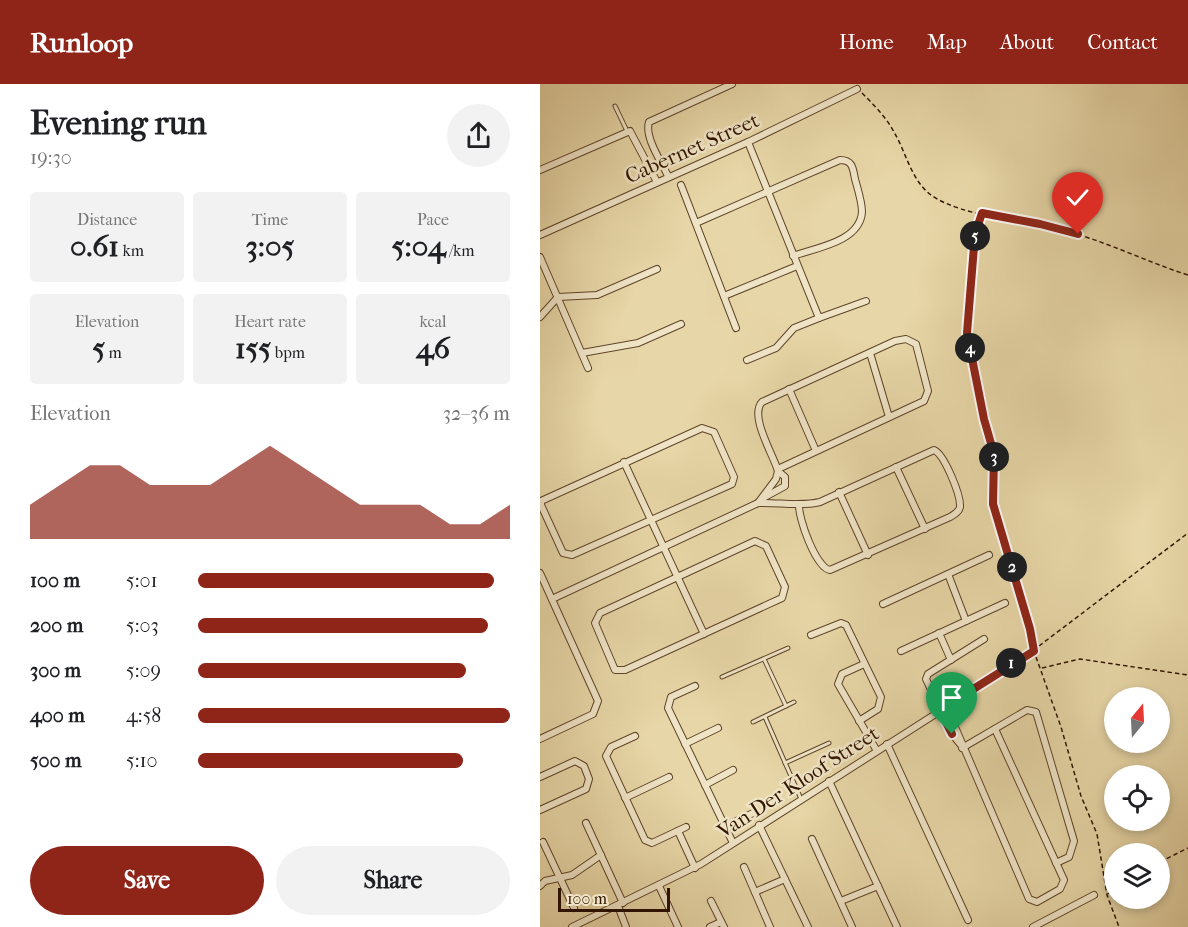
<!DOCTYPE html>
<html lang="en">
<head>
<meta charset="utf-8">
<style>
  body { margin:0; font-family:"IM FELL French Canon",serif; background:#f2f2f2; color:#202124; height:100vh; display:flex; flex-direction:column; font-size:22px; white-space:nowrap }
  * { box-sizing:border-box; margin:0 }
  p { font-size:20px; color:#757577 }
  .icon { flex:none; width:33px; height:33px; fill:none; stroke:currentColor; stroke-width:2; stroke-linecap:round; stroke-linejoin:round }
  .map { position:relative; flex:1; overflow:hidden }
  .details { display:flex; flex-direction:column; background:#fff; width:540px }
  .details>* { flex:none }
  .needle { width:39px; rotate:18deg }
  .fabs { position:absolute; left:564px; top:603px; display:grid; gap:12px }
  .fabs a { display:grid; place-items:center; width:66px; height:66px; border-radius:50%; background:#fff; box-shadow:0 3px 9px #0003; font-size:30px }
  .scale { position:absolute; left:18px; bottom:15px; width:112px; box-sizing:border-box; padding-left:6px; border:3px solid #321500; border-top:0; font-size:16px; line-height:21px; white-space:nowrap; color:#321500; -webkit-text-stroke:4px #efe4c6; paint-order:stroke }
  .pin { position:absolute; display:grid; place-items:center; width:51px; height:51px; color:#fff; margin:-62px -26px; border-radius:50% 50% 50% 0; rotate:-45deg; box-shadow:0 0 6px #0007 }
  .pin .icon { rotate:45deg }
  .km { position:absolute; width:30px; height:30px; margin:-15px; border-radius:50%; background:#222; color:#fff; font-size:16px; line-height:30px; text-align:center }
  .round { display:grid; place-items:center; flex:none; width:63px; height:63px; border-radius:32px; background:#f2f2f2 }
  .headline { display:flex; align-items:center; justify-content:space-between; height:102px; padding:0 30px }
  h1 { font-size:33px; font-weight:700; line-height:45px }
  .stats { display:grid; grid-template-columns:repeat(3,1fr); gap:9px; height:102px; padding:6px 30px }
  .stats div { display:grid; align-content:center; border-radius:6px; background:#f2f2f2; text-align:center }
  .stats b { font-size:30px; font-weight:700 }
  .stats small { font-size:16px; font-weight:400 }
  .stats p { font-size:16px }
  .chart { height:168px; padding:12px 30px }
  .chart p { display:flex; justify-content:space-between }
  .chart svg { width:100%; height:108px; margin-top:6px; fill:#8f2418; opacity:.7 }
  .button { display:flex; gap:12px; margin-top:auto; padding:12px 30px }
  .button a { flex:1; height:69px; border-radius:36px; background:#8f2418; color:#fff; font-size:24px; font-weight:700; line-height:69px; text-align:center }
  .button a+a { background:#f2f2f2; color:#202124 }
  ul { padding:0 30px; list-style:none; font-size:20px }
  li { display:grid; grid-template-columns:96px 72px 1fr; align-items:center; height:45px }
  li i { height:15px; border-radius:8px; background:#8f2418 }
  header { display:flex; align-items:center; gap:36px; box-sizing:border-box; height:84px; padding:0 30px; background:#8f2418; color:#fff }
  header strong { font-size:28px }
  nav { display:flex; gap:33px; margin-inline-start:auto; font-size:21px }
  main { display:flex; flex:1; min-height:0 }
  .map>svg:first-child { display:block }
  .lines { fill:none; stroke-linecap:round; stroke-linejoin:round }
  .service-casing { stroke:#5f452a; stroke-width:5 }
  .minor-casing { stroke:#5f452a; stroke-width:8 }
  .path { stroke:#321500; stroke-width:1.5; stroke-dasharray:4.5 3; stroke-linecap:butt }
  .service { stroke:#efe4c6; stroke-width:3 }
  .minor { stroke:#efe4c6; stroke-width:6 }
  .route-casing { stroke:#fff; stroke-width:12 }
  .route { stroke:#8f2418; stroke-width:8 }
  .labels { text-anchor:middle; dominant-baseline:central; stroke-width:5; stroke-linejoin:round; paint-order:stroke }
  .street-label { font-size:21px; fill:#321500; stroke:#efe4c6 }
</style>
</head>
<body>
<header>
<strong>Runloop</strong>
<nav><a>Home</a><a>Map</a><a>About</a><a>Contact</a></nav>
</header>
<main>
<section class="details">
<div class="headline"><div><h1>Evening run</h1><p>19:30</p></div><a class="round"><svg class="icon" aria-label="share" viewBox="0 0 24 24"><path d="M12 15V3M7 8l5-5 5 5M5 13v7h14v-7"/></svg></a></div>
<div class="stats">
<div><p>Distance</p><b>0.61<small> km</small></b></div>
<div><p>Time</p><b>3:05</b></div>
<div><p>Pace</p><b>5:04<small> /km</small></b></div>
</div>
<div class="stats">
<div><p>Elevation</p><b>5<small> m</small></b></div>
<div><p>Heart rate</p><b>155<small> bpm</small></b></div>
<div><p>kcal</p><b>46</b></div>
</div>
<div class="chart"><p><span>Elevation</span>32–36 m</p>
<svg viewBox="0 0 160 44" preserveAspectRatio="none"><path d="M0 44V30L10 22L20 14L30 14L40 22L50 22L60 22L70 14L80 6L90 14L100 22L110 30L120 30L130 30L140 38L150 38L160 30V44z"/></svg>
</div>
<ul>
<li><b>100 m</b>5:01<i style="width:95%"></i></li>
<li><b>200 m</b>5:03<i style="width:93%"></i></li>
<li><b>300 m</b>5:09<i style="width:86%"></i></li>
<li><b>400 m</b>4:58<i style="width:100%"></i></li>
<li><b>500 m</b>5:10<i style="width:85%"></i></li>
</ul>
<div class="button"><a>Save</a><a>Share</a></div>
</section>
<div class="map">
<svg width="648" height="843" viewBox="0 0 648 843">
  <rect width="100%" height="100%" fill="#e7d6a7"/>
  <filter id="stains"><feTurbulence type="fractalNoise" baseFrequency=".00333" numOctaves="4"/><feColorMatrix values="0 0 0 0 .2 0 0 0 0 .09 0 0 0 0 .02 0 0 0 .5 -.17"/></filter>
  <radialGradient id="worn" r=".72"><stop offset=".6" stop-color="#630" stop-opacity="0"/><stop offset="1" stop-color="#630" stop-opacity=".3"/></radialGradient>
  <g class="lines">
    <g class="service-casing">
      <g id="service">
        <path d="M 75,22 L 87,47"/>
        <path d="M 224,575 L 246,622"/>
        <path d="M 182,593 L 248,564"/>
        <path d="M 225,633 L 261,715"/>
        <path d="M 213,638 L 254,618"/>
        <path d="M 245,679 L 289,659"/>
      </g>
    </g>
    <g class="minor-casing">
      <g id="minor">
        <path d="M 208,58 L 279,234 L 326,217"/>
        <path d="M 0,86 L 90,47 L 117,98"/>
        <path d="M 128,92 C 122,79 104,53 109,38 L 192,0"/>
        <path d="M 141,101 L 196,244"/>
        <path d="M 156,139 L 300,76 C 313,76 313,85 315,95 C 318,106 322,118 322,128 C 320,158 275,164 253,172"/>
        <path d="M 0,151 L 208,58 L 317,5"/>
        <path d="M 0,173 L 48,284"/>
        <path d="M 184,212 L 257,182"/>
        <path d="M 0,233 L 18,213 L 57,211 L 117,185"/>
        <path d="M 42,269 L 98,259 L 141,240"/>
        <path d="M 330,269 L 349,333"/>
        <path d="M 207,276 L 236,264 L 254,244 L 279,234"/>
        <path d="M 249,305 L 276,367"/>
        <path d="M 162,344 L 174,348 L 194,393 L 192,400 L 32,471 L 23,469 L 1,421 L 1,417 Z"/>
        <path d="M 84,378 L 164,550"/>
        <path d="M 356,383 L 385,445"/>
        <path d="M 299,408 L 328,471"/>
        <path d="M 223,414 L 245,402 L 245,393 L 238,387"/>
        <path d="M 218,419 L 236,395 L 238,387 C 233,370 209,332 222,318 L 355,257 L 366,255 L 376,260 L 388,307 L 384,317 L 238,385"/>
        <path d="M 215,457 L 226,462 L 245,503 L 242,514 L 85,586 L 75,586 L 55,539 L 60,529 Z"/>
        <path d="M 0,489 L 58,617 L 53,630 L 0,655"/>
        <path d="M 408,490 L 426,537"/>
        <path d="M 12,515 L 218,419 C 238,418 260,423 280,418 L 394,366 C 404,370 421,411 420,423 C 419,428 415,430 410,433 L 290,486 C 276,484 258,434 259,420"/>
        <path d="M 343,520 L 449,471"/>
        <path d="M 399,549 L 411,576"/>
        <path d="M 271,551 L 301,539 L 306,541 L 341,613 L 338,625 L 319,637"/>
        <path d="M 361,567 L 465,519"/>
        <path d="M 324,580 L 302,590 L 298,600 L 337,667"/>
        <path d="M 155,602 L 131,613 L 128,624 L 193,759"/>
        <path d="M 406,622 L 489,815 L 497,818 L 520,805 L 524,796 L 455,645"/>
        <path d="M 95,652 L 71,663 L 66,672 L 105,756 L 112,759 L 146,743"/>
        <path d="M 145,660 L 178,644"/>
        <path d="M 347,660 L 428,836"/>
        <path d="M 420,660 L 412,650 L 386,595 L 388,590 L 444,555"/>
        <path d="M 422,664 L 487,626 L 496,628 L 534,757 L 529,773 L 516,779"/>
        <path d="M 0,693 L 35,677 L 44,682 L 49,695 L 46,705 L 0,726"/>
        <path d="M 289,697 L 357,843"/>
        <path d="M 165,701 L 193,686"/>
        <path d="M 85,714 L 129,693"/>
        <path d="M 46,739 L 83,819"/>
        <path d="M 219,741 L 268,843"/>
        <path d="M 184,743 L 213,729"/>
        <path d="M 138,747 L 155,784"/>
        <path d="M 272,755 L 312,843"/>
        <path d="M 3,758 L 34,824"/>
        <path d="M 204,783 L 230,843"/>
        <path d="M 0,802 L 5,797 L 32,791 L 61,771"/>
        <path d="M 119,802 L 138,843"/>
        <path d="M 215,808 L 245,795"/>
        <path d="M 171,817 L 184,843"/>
        <path d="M 301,817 L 338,802"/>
        <path d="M 78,822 L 86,843"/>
        <path d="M 32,843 L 161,780 L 494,567"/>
        <path d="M 170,843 L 181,838"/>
        <path d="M 493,843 L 554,811"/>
      </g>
    </g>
    <g class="path">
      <path d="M 322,9 C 334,21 346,33 354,48 C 366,68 371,96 391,111 C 423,134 494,137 536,150 C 574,161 610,179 648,191"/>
      <path d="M 442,129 L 435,150 L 427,249 L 444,335 L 455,370 L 453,420 L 493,559"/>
      <path d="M 499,562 L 648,449"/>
      <path d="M 496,573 L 521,643 L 541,712 L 557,750 L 567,811 L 579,843"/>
      <path d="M 502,584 L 540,575 L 648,591"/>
      <path d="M 620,778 L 648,764"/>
      <path d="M 568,810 L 574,802"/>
    </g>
    <use href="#service" class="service"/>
    <use href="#minor" class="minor"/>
  </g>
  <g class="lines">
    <g class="route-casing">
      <path id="route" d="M 412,650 L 400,626 L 494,567 L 490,545 L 453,420 L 454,370 L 444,335 L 427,249 L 435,150 L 442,129 L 500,140 L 538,150"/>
    </g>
    <use href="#route" class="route"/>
  </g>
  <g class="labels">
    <g class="street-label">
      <text transform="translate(152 64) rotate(-24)">Cabernet Street</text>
      <text transform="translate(258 698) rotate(-33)">Van Der Kloof Street</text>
    </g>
  </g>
  <rect width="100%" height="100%" filter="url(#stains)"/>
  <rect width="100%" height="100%" fill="url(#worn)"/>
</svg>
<div class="fabs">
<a><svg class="needle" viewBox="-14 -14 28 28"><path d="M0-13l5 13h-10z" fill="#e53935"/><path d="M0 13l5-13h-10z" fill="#757577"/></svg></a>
<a><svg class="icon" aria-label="locate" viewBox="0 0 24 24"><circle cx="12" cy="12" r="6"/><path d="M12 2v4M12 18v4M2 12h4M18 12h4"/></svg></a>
<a><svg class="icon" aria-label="layers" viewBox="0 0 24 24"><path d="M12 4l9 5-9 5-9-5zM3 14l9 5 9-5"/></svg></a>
</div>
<div class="scale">100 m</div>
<div class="pin" style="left:412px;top:650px;background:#1e9e55"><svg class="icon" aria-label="arrive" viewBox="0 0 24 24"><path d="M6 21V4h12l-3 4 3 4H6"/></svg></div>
<div class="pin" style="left:538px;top:150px;background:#d93025"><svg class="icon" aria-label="check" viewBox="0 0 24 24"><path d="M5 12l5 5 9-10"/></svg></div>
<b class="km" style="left:471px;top:579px">1</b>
<b class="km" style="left:472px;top:483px">2</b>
<b class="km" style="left:454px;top:373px">3</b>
<b class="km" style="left:430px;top:264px">4</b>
<b class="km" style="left:435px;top:152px">5</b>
</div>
</main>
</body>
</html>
